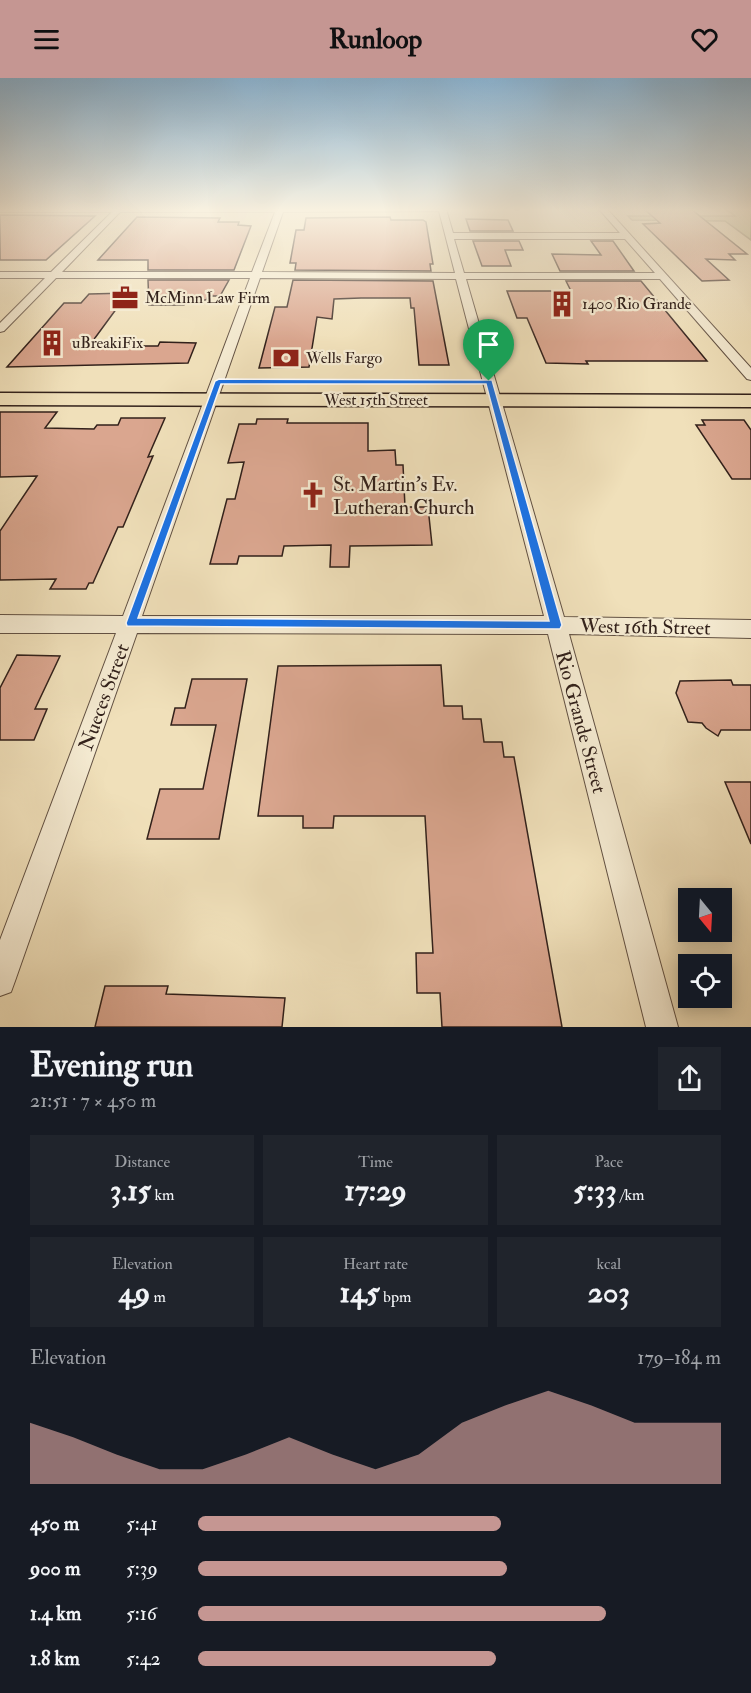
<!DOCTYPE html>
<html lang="en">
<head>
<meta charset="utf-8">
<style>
  body { margin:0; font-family:"IM FELL Double Pica",serif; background:#20242c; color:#f1f3f6; height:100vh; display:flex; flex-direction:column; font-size:22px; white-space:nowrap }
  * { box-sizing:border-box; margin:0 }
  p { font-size:20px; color:#9ea1a6 }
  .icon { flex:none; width:33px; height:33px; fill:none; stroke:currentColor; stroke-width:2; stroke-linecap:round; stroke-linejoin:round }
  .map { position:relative; height:949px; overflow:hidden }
  .sheet { display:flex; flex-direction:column; background:#171b24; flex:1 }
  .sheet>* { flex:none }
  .needle { width:39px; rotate:162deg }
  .controls { position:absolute; left:678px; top:810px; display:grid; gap:12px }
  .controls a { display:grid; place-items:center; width:54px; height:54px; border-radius:0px; background:#171b24; box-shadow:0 3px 15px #0003; font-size:30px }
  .pin { position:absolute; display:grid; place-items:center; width:51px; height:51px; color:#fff; margin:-62px -26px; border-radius:50% 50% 50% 0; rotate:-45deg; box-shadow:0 0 6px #0007 }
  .pin .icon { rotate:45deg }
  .round { display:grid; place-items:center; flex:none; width:63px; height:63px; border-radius:0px; background:#20242c }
  .summary { display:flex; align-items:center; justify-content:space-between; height:102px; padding:0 30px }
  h1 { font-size:33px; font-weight:700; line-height:45px }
  .metrics { display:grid; grid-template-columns:repeat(3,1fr); gap:9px; height:102px; padding:6px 30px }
  .metrics div { display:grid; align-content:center; border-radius:0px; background:#20242c; text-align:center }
  .metrics b { font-size:30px; font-weight:700 }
  .metrics small { font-size:16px; font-weight:400 }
  .metrics p { font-size:16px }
  .chart { height:168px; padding:12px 30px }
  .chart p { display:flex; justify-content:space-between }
  .chart svg { width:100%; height:108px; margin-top:6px; fill:#c59692; opacity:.7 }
  ul { padding:0 30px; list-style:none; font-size:20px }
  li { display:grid; grid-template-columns:96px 72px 1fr; align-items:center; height:45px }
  li i { height:15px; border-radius:8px; background:#c59692 }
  header { display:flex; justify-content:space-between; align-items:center; height:78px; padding:0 30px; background:#c59692; color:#111; font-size:27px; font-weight:700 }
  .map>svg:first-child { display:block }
  .green { fill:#bcc28e; stroke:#777254; stroke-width:1.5 }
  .building { fill:#daa68f; stroke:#32211b; stroke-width:1.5 }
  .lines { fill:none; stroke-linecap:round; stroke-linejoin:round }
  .minor-casing { stroke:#625143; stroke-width:2 }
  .primary-casing { stroke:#32211b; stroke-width:3 }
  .minor { fill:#f5ebd2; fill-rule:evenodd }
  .primary { fill:#f0e0ba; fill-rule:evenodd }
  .route { fill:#1a73e8; stroke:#fff; stroke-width:1.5; fill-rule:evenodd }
  .labels { text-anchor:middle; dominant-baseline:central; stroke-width:4.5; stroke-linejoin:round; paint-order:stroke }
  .far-poi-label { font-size:16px; fill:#32211b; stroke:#f5ebd2; text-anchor:start }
  .far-street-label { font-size:16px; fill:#32211b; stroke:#f5ebd2 }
  .poi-label { font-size:20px; fill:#32211b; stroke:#f5ebd2; text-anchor:start }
  .street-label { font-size:20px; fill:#32211b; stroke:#f5ebd2 }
</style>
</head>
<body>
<header><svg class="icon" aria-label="menu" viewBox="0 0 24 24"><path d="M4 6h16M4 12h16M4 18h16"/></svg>Runloop<svg class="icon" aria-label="heart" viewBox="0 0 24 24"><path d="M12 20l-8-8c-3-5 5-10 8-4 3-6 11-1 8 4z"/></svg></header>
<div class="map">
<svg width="751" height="949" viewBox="0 0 751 949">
  <rect width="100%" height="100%" fill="#f0e0ba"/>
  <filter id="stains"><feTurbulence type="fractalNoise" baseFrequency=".00333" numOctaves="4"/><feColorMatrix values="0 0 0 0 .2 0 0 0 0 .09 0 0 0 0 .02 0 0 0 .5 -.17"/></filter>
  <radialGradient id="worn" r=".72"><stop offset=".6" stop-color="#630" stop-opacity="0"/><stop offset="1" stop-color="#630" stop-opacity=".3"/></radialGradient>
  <path class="green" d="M 726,131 L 751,131 L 751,162 L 725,143 L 632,142 L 628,138 L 735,138 Z"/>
  <g class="building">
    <path d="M 644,131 L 691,131 L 747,176 L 729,176 L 735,182 L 706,181 L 729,202 L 702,203 L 643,146 L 660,145 Z"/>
    <path d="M 0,137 L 95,138 L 46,182 L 0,182 Z"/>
    <path d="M 137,139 L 220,140 L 218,144 L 239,144 L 238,147 L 251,148 L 234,192 L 148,192 L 148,182 L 98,182 Z"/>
    <path d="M 390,139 L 391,142 L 423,142 L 426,144 L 433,186 L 430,186 L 431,193 L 295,192 L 296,185 L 290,185 L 296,152 L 304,152 L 306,140 Z"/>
    <path d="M 466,141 L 508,142 L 513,153 L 470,153 Z"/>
    <path d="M 473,163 L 519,163 L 523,172 L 505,172 L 511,188 L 482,188 Z"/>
    <path d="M 591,163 L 613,163 L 634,193 L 560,193 L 552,176 L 601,177 Z"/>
    <path d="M 148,202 L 229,202 L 220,218 L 208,218 L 206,222 L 186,222 L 184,227 L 149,227 Z"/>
    <path d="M 293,202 L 433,203 L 449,287 L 419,287 L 414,230 L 411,230 L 410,220 L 361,220 L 334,221 L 332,241 L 317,239 L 309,289 L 259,290 L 275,229 L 287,229 Z"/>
    <path d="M 566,203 L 641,203 L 707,283 L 586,283 L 588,286 L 546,285 L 527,240 L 517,240 L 507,213 L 571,213 Z"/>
    <path d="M 128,215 L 92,264 L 106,264 L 103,268 L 158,268 L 160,264 L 196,265 L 188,285 L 7,289 L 64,225 L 81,225 L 89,216 Z"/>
    <path d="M 0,334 L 57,334 L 45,350 L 94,351 L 97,347 L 118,347 L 121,340 L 165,340 L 148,379 L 153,378 L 123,449 L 118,449 L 93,505 L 89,505 L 86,511 L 50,511 L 56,501 L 0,502 L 0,453 L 37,398 L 0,399 Z"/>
    <path d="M 257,341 L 288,341 L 287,345 L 368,345 L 368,373 L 395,372 L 396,387 L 403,387 L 405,429 L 428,429 L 432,467 L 350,468 L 349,489 L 330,489 L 331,467 L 284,468 L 282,478 L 239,478 L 237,486 L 210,486 L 227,421 L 235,421 L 244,384 L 228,385 L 239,346 L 256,346 Z"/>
    <path d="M 702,342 L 744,342 L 751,352 L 751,401 L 732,401 L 696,347 L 705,347 Z"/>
    <path d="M 17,577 L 60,578 L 35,631 L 47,631 L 34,662 L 0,662 L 0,610 Z"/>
    <path d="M 441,587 L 444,628 L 462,628 L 463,641 L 481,641 L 484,664 L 502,664 L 504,679 L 514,679 L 562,949 L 442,949 L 440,915 L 417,915 L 416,875 L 433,875 L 425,738 L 334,738 L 333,750 L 303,750 L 303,738 L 258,738 L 278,588 Z"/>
    <path d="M 192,601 L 247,601 L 219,761 L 147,761 L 160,711 L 203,711 L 216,647 L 171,647 L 175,630 L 185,630 Z"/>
    <path d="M 731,602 L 733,607 L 751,607 L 751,652 L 721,652 L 718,658 L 706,650 L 702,645 L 688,644 L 676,615 L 680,603 Z"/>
    <path d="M 725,704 L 751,704 L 751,766 Z"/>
    <path d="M 105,908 L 168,908 L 166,916 L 285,920 L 282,949 L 95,949 Z"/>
  </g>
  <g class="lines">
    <g class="minor-casing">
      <path id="minor" d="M 0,131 L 446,131 L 453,155 L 620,155 L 599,131 L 607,131 L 751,290 L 751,302 L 747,301 L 660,201 L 466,201 L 564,539 L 751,542 L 751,560 L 569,556 L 678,949 L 646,949 L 548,556 L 137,555 L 15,903 L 11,914 L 0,918 L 0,862 L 116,555 L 0,555 L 0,537 L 123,538 L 250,200 L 56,200 L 4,253 L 0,254 L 0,245 L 45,200 L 0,200 L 0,194 L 51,194 L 112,134 L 0,134 ZM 439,133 L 455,195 L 262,194 L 283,134 ZM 120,134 L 275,134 L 252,194 L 62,194 ZM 454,161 L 625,161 L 655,195 L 464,195 ZM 260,200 L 456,201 L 544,538 L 142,538 Z"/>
    </g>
    <g class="primary-casing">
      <path id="primary" d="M 0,315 L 751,317 L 751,329 L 0,327 Z"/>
    </g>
    <use href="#minor" class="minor"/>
    <use href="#primary" class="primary"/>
  </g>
  <linearGradient id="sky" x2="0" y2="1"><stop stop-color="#8bb6d6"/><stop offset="0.5" stop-color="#f8f1e0"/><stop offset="1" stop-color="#f8f1e0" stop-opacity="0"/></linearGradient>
  <rect width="751" height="264" fill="url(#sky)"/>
  <path class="route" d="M 219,301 L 492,302 L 562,547 L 560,551 L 127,548 L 126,545 L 215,303 ZM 221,306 L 486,306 L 549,543 L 138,540 Z"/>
  <defs>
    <g id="office-bare" transform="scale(2.07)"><path d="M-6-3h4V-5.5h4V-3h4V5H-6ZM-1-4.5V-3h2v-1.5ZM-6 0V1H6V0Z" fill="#8f2418" stroke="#f5ebd2" stroke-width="2.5" paint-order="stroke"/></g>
    <g id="building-bare" transform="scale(2.07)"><path d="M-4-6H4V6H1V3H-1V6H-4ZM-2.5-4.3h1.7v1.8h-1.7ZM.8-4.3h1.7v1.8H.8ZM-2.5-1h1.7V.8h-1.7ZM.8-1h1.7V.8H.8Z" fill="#8f2418" stroke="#f5ebd2" stroke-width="2.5" paint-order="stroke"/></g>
    <g id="bank-bare" transform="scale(2.07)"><path d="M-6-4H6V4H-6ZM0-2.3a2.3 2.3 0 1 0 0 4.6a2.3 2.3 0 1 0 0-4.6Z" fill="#8f2418" stroke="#f5ebd2" stroke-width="2.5" paint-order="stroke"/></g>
    <g id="church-bare" transform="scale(2.07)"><path d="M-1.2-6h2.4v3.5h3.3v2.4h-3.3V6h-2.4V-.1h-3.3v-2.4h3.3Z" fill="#8f2418" stroke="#f5ebd2" stroke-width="2.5" paint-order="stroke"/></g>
  </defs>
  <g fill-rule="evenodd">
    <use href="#office-bare" x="125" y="220"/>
    <use href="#building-bare" x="562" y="226"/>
    <use href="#building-bare" x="52" y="265"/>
    <use href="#bank-bare" x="286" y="280"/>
    <use href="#church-bare" x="313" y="417"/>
  </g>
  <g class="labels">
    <g class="far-poi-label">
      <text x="145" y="220">McMinn Law Firm</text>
      <text x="582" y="226">1400 Rio Grande</text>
      <text x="72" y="265">uBreakiFix</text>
      <text x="306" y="280">Wells Fargo</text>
    </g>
    <g class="far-street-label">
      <text x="376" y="322">West 15th Street</text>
    </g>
    <g class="poi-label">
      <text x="333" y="406">St. Martin's Ev.<tspan x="333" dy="23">Lutheran Church</tspan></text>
    </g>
    <g class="street-label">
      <text transform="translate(645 549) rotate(1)">West 16th Street</text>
      <text transform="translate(104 619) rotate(-70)">Nueces Street</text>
      <text transform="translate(581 644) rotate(75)">Rio Grande Street</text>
    </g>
  </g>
  <rect width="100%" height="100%" filter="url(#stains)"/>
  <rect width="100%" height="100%" fill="url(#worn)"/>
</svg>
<div class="controls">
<a><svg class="needle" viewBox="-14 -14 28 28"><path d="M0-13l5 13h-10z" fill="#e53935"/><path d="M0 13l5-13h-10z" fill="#9ea1a6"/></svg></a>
<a><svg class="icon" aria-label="locate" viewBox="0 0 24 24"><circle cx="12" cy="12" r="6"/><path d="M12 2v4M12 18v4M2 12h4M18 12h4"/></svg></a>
</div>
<div class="pin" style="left:489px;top:303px;background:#1e9e55"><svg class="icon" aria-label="arrive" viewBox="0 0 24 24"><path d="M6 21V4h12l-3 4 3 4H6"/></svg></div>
</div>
<section class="sheet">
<div class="summary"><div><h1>Evening run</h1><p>21:51 · 7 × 450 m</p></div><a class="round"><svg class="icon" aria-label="share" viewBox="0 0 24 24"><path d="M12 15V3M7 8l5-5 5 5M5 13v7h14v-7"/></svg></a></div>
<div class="metrics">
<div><p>Distance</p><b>3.15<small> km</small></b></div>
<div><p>Time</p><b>17:29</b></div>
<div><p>Pace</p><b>5:33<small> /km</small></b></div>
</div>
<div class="metrics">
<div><p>Elevation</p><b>49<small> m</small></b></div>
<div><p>Heart rate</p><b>145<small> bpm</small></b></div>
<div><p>kcal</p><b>203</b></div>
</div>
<div class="chart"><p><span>Elevation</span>179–184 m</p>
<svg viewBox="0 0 160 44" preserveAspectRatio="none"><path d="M0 44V19L10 25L20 32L30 38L40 38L50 32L60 25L70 32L80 38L90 32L100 19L110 12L120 6L130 12L140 19L150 19L160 19V44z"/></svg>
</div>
<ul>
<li><b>450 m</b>5:41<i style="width:58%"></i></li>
<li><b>900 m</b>5:39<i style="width:59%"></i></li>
<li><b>1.4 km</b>5:16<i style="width:78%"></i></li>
<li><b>1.8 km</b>5:42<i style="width:57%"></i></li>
</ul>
</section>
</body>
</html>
